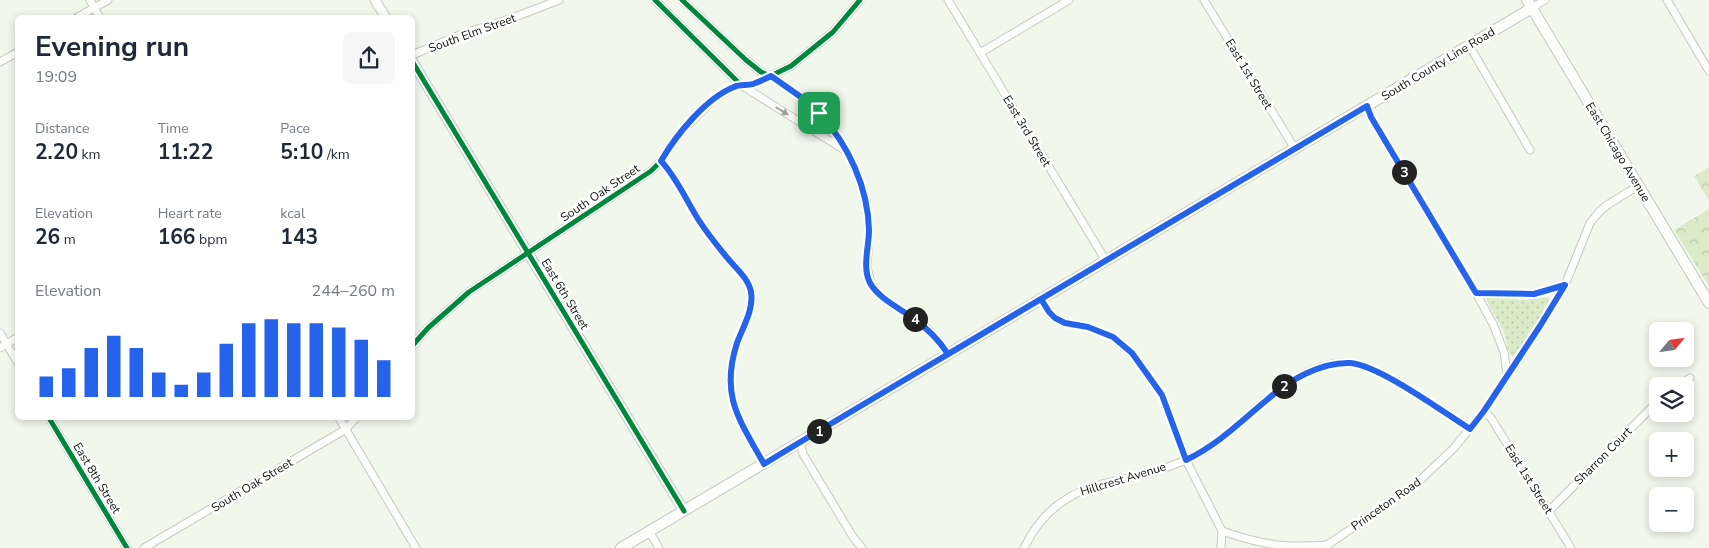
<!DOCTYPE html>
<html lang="en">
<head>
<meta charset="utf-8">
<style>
  body { margin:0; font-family:"Nunito Sans",sans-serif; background:#f6f6f7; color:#1f2937; height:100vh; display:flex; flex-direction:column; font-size:19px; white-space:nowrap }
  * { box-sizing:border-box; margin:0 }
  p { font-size:16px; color:#747a83 }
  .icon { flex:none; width:28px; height:28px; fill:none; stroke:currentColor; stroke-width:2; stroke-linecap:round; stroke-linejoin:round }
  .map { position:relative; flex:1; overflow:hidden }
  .drawer { position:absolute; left:15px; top:15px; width:400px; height:405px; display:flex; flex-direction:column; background:#fff; border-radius:8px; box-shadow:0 2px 8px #0003 }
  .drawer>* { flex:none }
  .needle { width:32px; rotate:61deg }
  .fabs { position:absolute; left:1649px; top:322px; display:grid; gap:10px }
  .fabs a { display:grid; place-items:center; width:45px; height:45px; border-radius:8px; background:#fff; box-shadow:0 2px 8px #0003; font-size:25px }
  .pin { position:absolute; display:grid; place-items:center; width:42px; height:42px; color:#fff; margin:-21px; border-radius:10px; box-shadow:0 2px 8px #0006 }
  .km { position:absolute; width:25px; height:25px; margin:-12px; border-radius:50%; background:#222; color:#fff; font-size:14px; line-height:25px; text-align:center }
  .round { display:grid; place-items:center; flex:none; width:52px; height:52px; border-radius:8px; background:#f6f6f7 }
  .overview { display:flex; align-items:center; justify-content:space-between; height:85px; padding:0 20px }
  h1 { font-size:28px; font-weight:700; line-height:38px }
  .figures { display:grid; grid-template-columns:repeat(3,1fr); gap:8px; height:85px; padding:5px 20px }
  .figures div { display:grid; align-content:center }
  .figures b { font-size:21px; font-weight:700 }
  .figures small { font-size:14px; font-weight:400 }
  .figures p { font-size:14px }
  .chart { height:140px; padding:10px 20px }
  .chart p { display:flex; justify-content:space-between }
  .chart svg { width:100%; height:90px; margin-top:5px; stroke:#2563eb; stroke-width:6 }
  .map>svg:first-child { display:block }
  .grass { fill:url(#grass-dots) }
  .park { fill:url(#park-crowns) }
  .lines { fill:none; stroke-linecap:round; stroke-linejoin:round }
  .minor-casing { stroke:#c5c9c1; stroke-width:9 }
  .tertiary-casing { stroke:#c5c9c1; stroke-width:11 }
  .secondary-casing { stroke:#c5c9c1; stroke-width:12 }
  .minor { stroke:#fdfefc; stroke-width:7 }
  .tertiary { stroke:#fdfefc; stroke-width:9 }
  .secondary { stroke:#fdfefc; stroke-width:10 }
  .cycleway-casing { stroke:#fff; stroke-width:8 }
  .cycleway { stroke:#00873e; stroke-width:5 }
  .oneway { fill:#9ea09c }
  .route-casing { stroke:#fff; stroke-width:10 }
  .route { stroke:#2563eb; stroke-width:6 }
  .labels { text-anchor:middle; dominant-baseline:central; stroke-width:5; stroke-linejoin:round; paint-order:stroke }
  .street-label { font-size:12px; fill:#0f120c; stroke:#fff }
</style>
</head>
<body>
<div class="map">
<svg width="1709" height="548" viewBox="0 0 1709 548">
  <defs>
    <pattern id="grass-dots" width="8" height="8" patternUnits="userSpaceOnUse" patternTransform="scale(1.25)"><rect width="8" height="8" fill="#dbebc8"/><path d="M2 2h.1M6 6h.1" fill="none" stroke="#bbc8ab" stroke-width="1.8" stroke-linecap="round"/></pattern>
    <pattern id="park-crowns" width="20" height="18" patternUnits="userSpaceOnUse" patternTransform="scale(1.25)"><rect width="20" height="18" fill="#dbebc8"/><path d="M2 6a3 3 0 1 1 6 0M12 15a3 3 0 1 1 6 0" fill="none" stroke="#bbc8ab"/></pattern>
  </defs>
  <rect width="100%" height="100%" fill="#f2f7ec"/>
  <path class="grass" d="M 1490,297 L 1525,300 L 1545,297 L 1550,300 L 1541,318 L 1515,357 L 1510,355 L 1503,330 L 1487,301 L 1487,298 Z"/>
  <g class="park">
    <path d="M 1709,167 L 1709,201 L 1694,176 Z"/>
    <path d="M 1709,209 L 1709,286 L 1674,230 Z"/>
  </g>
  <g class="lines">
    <g class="minor-casing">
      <g id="minor">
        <path d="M 90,0 L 100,18"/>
        <path d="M 655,0 L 741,85 L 846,151"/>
        <path d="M 682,0 L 746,60 L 761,72 L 771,76 L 808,102 L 830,124 L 847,152 L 855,168 L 866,200 L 869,231 L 867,267 L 871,284 L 879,294 L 929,330 L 942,345 L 948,354"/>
        <path d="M 948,0 L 1106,261"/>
        <path d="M 1204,0 L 1295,149"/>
        <path d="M 1667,0 L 1709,71"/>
        <path d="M 1532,8 L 1545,0"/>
        <path d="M 76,18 L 108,0"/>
        <path d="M 1469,45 L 1530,150"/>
        <path d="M 980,53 L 1069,0"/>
        <path d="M 412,55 L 462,34 L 515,17 L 559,0"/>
        <path d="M 0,62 L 18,52"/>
        <path d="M 1367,106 L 1371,117 L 1476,293 L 1493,324 L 1504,352 L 1507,374"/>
        <path d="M 661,161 C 677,178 686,200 698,219 C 705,230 715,241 723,252 C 732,264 749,277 751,292 C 754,309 743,327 737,343 C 720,396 739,419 764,464"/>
        <path d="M 1476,293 L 1534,294 L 1565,285 L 1590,223 L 1599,212 L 1607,205 L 1638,186"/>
        <path d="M 1041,299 L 1049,312 L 1055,318 L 1065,323 L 1088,327 L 1113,337 L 1132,353 L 1162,395 L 1186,460 L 1222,531 L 1221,548"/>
        <path d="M 0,333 L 18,363"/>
        <path d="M 412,346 L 428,328 L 469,292 L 651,171 L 661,161 L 677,136 L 712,101 L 733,87 L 741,85 L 752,85 L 791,66 L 833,32 L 860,0"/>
        <path d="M 0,348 L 18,337"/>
        <path d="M 1678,386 L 1690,378"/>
        <path d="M 1484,411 L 1491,418 L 1571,548"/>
        <path d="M 49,418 L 127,548"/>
        <path d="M 339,418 L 416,548"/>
        <path d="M 800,442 L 803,454 L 853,537 L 862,548"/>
        <path d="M 1549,511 L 1658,401"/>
        <path d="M 649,531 L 659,548"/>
        <path d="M 1222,531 C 1262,545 1285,548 1327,545"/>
        <path d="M 144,548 L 346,429 L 356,418"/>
        <path d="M 1024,548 C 1034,527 1048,510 1068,498 C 1093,482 1123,481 1151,473 C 1169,467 1188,460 1204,451 C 1248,423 1293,359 1351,363 C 1380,365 1442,412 1470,429"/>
        <path d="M 1323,548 L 1414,486 L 1454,448 L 1484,411 L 1540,327 L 1565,285"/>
      </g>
    </g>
    <g class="tertiary-casing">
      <g id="tertiary">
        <path d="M 375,0 L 386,18"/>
        <path d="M 412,61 L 684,511"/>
      </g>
    </g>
    <g class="secondary-casing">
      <g id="secondary">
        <path d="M 1527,0 L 1709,303"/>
        <path d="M 621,548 L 1532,8"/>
      </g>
    </g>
    <use href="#minor" class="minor"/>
    <use href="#tertiary" class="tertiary"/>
    <use href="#secondary" class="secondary"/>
    <g class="cycleway-casing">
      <g id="cycleway">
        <path d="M 655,0 L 741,85"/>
        <path d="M 682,0 L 746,60 L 761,72 L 771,76"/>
        <path d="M 412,61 L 684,511"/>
        <path d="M 412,346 L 428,328 L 469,292 L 651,171 L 661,161 L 677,136 L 712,101 L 733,87 L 741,85 L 752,85 L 791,66 L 833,32 L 860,0"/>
        <path d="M 49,418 L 127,548"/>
      </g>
    </g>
    <use href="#cycleway" class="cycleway"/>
  </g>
  <defs><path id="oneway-solid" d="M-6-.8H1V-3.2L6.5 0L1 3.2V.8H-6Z" transform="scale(1.25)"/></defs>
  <use class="oneway" href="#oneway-solid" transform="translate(782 111) rotate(32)"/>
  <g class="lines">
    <g class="route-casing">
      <path id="route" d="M 819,113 L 808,102 L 771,76 C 765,79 759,82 753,84 C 747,86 740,84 734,87 C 706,98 676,135 661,161 C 677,178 686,200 698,219 C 707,233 719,248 730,261 C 738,270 749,280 751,292 C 754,309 743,327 737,343 C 720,396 739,419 764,464 C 856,408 949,354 1041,299 L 1049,312 L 1055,318 L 1065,323 L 1088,327 L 1113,337 L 1132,353 L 1162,395 L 1186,460 C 1219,444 1240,422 1268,399 C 1289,380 1321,362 1350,363 C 1379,365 1443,412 1470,429 L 1484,411 L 1540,326 L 1565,285 L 1534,294 L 1476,293 L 1371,117 L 1367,106 L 948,354 C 939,340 928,329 914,319 C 900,308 879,299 870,283 C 862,267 869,247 869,230 C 868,187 848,144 819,113"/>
    </g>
    <use href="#route" class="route"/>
  </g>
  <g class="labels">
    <g class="street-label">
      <text transform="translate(472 33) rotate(-20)">South Elm Street</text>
      <text transform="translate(1438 64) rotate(-31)">South County Line Road</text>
      <text transform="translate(1249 74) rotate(59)">East 1st Street</text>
      <text transform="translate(1027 131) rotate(59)">East 3rd Street</text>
      <text transform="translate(1618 152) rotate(59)">East Chicago Avenue</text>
      <text transform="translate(600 193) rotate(-34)">South Oak Street</text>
      <text transform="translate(565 294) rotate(59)">East 6th Street</text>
      <text transform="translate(1603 456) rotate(-45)">Sharron Court</text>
      <text transform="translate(97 478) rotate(59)">East 8th Street</text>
      <text transform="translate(1123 479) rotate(-17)">Hillcrest Avenue</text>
      <text transform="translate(1529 479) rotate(58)">East 1st Street</text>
      <text transform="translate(252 485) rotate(-31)">South Oak Street</text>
      <text transform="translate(1386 504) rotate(-35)">Princeton Road</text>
    </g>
  </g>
</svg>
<div class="fabs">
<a><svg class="needle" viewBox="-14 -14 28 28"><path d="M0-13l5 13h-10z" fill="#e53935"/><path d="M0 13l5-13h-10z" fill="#747a83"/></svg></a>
<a><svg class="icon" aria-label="layers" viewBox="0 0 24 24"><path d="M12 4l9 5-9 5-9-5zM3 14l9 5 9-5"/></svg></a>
<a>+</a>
<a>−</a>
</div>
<div class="pin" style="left:819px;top:113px;background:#1e9e55"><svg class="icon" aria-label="arrive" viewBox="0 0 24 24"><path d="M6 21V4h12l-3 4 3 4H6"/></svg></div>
<b class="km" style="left:819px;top:431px">1</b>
<b class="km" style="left:1284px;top:386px">2</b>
<b class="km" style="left:1404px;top:172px">3</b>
<b class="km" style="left:915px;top:319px">4</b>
<section class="drawer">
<div class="overview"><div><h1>Evening run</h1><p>19:09</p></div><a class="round"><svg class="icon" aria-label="share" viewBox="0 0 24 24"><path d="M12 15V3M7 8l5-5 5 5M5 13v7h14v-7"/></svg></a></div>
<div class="figures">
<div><p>Distance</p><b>2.20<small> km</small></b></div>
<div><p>Time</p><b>11:22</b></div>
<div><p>Pace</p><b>5:10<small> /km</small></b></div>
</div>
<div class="figures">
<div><p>Elevation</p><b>26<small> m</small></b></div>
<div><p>Heart rate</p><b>166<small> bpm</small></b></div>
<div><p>kcal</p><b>143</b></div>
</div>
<div class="chart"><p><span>Elevation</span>244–260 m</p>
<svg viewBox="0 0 160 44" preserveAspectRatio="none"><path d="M5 44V34M15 44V30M25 44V20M35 44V14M45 44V20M55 44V32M65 44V38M75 44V32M85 44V18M95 44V8M105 44V6M115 44V8M125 44V8M135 44V10M145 44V16M155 44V26"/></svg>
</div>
</section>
</div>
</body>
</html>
